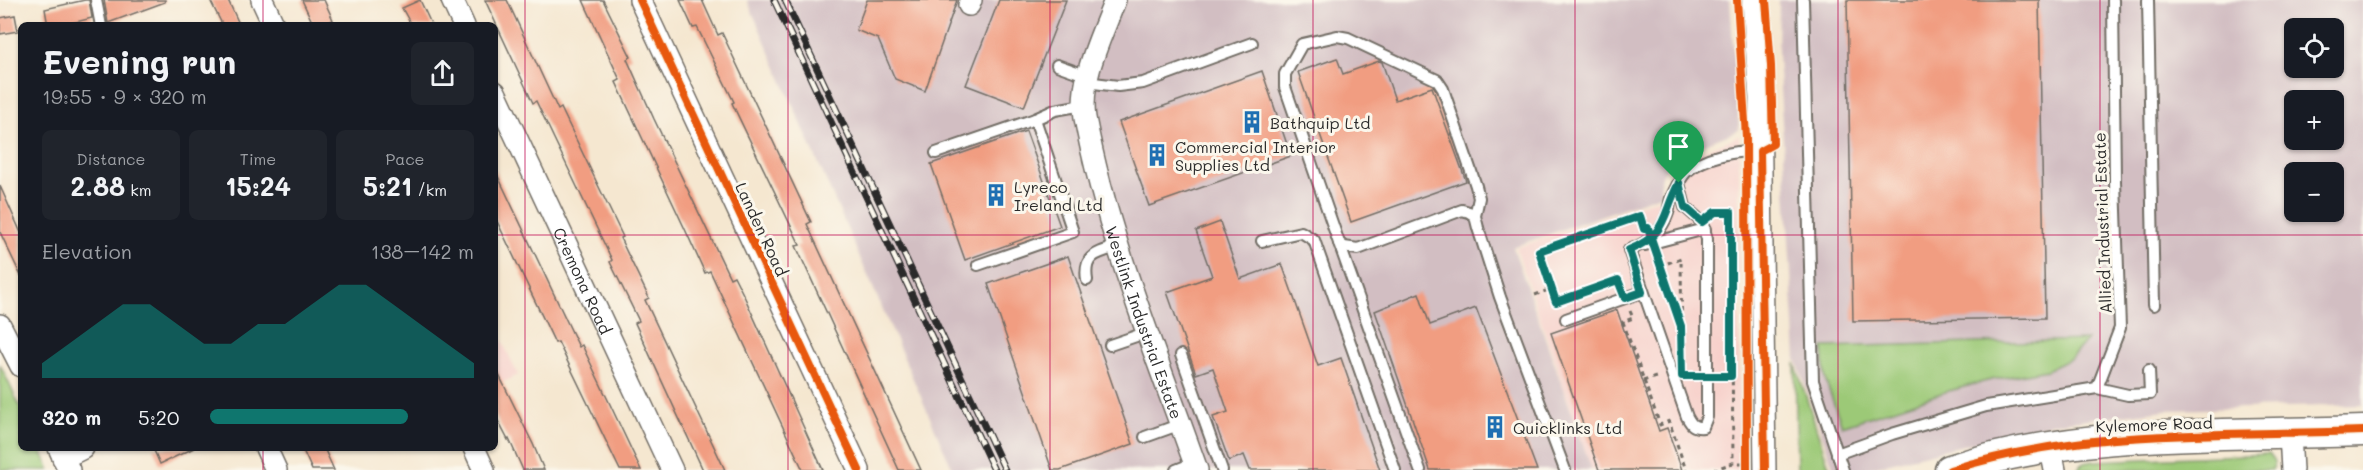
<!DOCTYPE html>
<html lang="en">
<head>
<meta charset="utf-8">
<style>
  body { margin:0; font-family:Mali,sans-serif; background:#20242c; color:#f1f3f6; height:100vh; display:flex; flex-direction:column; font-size:22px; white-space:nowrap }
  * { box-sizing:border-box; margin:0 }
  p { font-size:20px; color:#9ea1a6 }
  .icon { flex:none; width:33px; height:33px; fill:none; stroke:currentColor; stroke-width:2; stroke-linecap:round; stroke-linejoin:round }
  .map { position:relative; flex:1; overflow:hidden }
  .drawer { position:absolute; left:18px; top:22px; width:480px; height:429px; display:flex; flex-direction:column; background:#171b24; border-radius:9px; box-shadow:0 2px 4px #0004 }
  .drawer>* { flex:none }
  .tools { position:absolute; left:2284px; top:18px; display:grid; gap:12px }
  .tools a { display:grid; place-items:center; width:60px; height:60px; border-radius:9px; background:#171b24; box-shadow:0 2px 4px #0004; font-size:30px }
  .pin { position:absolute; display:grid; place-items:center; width:51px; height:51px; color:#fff; margin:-62px -26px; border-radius:50% 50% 50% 0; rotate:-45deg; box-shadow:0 0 6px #0007 }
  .pin .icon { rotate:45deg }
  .round { display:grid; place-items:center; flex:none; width:63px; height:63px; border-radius:9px; background:#20242c }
  .headline { display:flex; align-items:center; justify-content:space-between; height:102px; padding:0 24px }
  h1 { font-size:33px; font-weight:800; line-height:45px }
  .figures { display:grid; grid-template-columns:repeat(3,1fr); gap:9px; height:102px; padding:6px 24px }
  .figures div { display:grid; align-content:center; border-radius:9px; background:#20242c; text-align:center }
  .figures b { font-size:26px; font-weight:800 }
  .figures small { font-size:16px; font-weight:400 }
  .figures p { font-size:16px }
  .chart { height:168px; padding:12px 24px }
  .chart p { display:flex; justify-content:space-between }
  .chart svg { width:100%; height:108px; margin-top:6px; fill:#0f766e; opacity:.7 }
  ul { padding:0 24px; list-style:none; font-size:20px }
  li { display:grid; grid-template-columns:96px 72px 1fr; align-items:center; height:45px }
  li i { height:15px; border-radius:8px; background:#0f766e }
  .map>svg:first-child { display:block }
  .built { fill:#f7d0ca }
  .industrial { fill:#d2bec2; fill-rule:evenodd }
  .green { fill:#9cc977; stroke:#647a51; stroke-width:1.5 }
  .building { fill:#f19d81 }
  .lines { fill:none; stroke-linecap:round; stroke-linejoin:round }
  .service-casing { stroke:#726d65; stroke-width:14 }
  .minor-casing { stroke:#726d65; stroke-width:24 }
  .secondary-casing { stroke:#726d65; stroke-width:33 }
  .path { stroke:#726d65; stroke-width:3; stroke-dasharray:4.5 4.5; stroke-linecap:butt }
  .service { stroke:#fff; stroke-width:10 }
  .minor { stroke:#fff; stroke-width:21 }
  .secondary { stroke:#fff; stroke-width:30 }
  .rail-casing { stroke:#2b2b2b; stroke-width:7 }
  .rail { stroke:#fbf7ec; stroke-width:4.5; stroke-dasharray:14; stroke-linecap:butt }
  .cycleway-casing { stroke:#fbf7ec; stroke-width:11 }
  .cycleway { stroke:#e8590c; stroke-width:8 }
  .route-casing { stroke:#fff; stroke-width:12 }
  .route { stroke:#0f766e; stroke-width:8 }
  .grid { fill:none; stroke:#c2185b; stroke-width:1.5; stroke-opacity:0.55 }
  .labels { text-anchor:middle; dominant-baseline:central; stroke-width:6; stroke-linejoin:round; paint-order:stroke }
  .poi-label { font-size:16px; fill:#2b2b2b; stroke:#fbf7ec; text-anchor:start }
  .street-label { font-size:16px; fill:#2b2b2b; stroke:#fbf7ec }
</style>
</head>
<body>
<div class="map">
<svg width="2363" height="470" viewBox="0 0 2363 470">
  <rect width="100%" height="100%" fill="#fbf7ec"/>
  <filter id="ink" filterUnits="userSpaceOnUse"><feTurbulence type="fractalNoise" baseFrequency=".0167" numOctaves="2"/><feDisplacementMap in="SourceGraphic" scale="12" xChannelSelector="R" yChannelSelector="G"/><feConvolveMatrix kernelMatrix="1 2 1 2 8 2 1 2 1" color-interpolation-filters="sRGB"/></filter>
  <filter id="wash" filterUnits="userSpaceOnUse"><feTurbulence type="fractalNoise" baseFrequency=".008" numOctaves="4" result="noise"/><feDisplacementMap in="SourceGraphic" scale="24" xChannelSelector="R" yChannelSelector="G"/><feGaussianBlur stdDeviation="1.35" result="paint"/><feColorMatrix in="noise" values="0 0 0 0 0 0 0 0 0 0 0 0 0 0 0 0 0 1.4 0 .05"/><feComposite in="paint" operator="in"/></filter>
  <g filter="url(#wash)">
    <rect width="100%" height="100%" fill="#f5e7d0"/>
    <g class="built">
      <path d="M 1739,136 L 1739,470 L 1592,470 L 1516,248 L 1663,197 L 1666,180 L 1675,162 Z"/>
      <path d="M 495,326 L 518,375 L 495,386 Z"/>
    </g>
    <g class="industrial">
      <path d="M 747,0 L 1730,0 L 1739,130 L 1674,157 L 1661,176 L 1660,195 L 1513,247 L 1592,470 L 953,470 Z"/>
      <path d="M 1779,0 L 2363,0 L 2363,405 L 2166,410 L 2053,423 L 1861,470 L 1834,470 L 1796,359 L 1778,53 ZM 2295,28 L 2334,28 L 2334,68 L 2295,68 ZM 2295,100 L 2334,100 L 2334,140 L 2295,140 ZM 2295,172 L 2334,172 L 2334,212 L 2295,212 Z"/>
    </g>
    <g class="green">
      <path d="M 2087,340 L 2070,359 L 2047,370 L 1991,380 L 1945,392 L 1842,426 L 1825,379 L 1823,347 Z"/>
      <path d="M 1795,363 L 1830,470 L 1797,470 Z"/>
      <path d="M 0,364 L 21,409 L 21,448 L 40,449 L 50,470 L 0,470 Z"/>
      <path d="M 2268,454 L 2275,463 L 2272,470 L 2076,470 L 2083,463 L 2094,461 Z"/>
    </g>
    <g id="blocks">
      <g class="building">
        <path d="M 85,0 L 89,0 L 92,18 L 60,26 L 48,26 L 45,9 Z"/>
        <path d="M 104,0 L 165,0 L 165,2 L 108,23 Z"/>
        <path d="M 210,0 L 228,0 L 240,26 L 223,26 Z"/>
        <path d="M 302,0 L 324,0 L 333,20 L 321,26 L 314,26 Z"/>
        <path d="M 420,0 L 432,26 L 411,26 L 408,19 L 402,8 Z"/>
        <path d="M 485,0 L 507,0 L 558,110 L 561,108 L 623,237 L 620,238 L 649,298 L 645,300 L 725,470 L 703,470 L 635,323 L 639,321 L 610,262 L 612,260 L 536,101 L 533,103 Z"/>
        <path d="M 583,0 L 603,0 L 631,57 L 627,59 L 654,119 L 730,278 L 734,276 L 745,298 L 823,470 L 803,470 L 710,271 L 705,273 L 684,227 L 616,82 L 620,80 Z"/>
        <path d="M 680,0 L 702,0 L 718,35 L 722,33 L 811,222 L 807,224 L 921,470 L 899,470 L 796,246 L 800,245 L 732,103 L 734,102 L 697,27 L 693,28 Z"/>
        <path d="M 867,0 L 957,0 L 925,91 L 895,79 L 878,39 L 856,30 Z"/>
        <path d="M 999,0 L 1066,0 L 1024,107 L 966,85 Z"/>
        <path d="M 1847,0 L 2039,0 L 2045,318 L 1853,321 Z"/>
        <path d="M 15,15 L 18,31 L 0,34 L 0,18 Z"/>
        <path d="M 1337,58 L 1343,74 L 1379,61 L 1382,62 L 1395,100 L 1432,87 L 1466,181 L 1351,222 L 1298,72 Z"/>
        <path d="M 1262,71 L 1291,156 L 1149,206 L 1119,122 Z"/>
        <path d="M 1026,131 L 1060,226 L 965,260 L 931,164 Z"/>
        <path d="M 495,170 L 579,347 L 582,345 L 641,470 L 620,470 L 558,342 L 555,343 L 495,217 Z"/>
        <path d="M 0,186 L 21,233 L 21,276 L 0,232 Z"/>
        <path d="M 1220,222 L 1240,279 L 1282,264 L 1318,366 L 1341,358 L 1380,470 L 1250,470 L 1244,455 L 1229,461 L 1213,417 L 1228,412 L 1213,368 L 1196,374 L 1167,292 L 1212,276 L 1196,231 Z"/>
        <path d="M 1068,256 L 1133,444 L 1060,470 L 1052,470 L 988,284 Z"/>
        <path d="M 1419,293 L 1430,325 L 1476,308 L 1537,470 L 1430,470 L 1375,311 Z"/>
        <path d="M 1617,310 L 1659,431 L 1667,428 L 1682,470 L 1599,470 L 1551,333 Z"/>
        <path d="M 495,367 L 533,444 L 544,470 L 523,470 L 509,439 L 508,440 L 495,415 Z"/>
        <path d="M 153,448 L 194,448 L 160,464 Z"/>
        <path d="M 302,448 L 324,448 L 334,470 L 312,470 Z"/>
      </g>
    </g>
  </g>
  <g filter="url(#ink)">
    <use href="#blocks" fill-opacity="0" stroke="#726d65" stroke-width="1.5"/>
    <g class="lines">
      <g class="service-casing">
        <g id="service">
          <path d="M 96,0 L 101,26"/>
          <path d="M 1803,0 L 1813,381 L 1843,470"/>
          <path d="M 2148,0 L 2154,305"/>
          <path d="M 1057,65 L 1088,76"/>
          <path d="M 1086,82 L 1118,86 L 1143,83 L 1252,43"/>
          <path d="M 1035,119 L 1055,110 L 1083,105"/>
          <path d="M 936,153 L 1035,119 L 1073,232 L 978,265"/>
          <path d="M 1679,183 L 1685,207 L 1702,222 L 1707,239 L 1707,417 L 1703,427 C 1693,428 1691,424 1687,417 L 1629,250 C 1646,244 1662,232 1668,213 C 1670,208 1669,201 1672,196 C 1676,188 1680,178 1686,172 C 1704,156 1737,150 1760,151"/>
          <path d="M 1475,216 L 1469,212 L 1462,210 L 1358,249 L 1344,247 L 1339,243 L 1285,87 L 1285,74 L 1302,44 L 1337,36 L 1348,38 L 1437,80 L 1443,89 L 1476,186 L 1479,198 L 1475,216 L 1478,228 L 1500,297 L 1565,470"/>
          <path d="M 1262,241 L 1301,232 L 1314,240 L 1395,470"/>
          <path d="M 1339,243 L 1420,470"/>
          <path d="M 1645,245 L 1705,229"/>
          <path d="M 1087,280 C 1083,255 1097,253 1117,247"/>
          <path d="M 1566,319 L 1642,292"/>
          <path d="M 1110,345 L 1148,332"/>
          <path d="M 1181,355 L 1222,470"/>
          <path d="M 2097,388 L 2128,395 L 2150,394 L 2149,370"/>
          <path d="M 1145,437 L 1181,424"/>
          <path d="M 1837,454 L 1892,434 L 1986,406 L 2097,388 L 2120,328 L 2115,181 L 2113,0"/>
          <path d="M 1176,470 L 1194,463"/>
        </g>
      </g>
      <g class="minor-casing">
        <g id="minor">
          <path d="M 262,0 L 274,26"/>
          <path d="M 452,0 L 464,26"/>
          <path d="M 640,0 L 859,470"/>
          <path id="s1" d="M 1115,0 C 1102,36 1079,78 1085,118 C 1108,239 1156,354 1197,470"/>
          <path d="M 1753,0 L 1760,98 L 1765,470"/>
          <path d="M 969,5 L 971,0"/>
          <path id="s2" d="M 495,92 L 672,470"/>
          <path d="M 0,325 L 21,366"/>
          <path d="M 2290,434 L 2292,470"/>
          <path d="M 2050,445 L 2055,470"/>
          <path d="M 59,448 L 69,470"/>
          <path d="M 266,448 L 276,470"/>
          <path d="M 474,448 L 484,470"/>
          <path d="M 63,458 L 83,448"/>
        </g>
      </g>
      <g class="secondary-casing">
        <path id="secondary" d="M 1950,470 C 2086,427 2222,436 2363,431"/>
      </g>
      <g class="path">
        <path d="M 1712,215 L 1715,212 L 1731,212 L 1733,463"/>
        <path d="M 1551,289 L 1539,251 L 1640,216 L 1643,226"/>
        <path d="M 1535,295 L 1551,289 L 1556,302 L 1618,280 L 1620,285"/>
        <path d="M 1630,311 L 1633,318 L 1623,322 L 1660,425 L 1669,421 L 1686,470"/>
        <path d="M 1681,326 L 1660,266 L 1681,258 L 1682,354"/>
        <path d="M 1643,381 L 1659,376"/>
        <path d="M 1713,470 L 1733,463 L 1746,463"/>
      </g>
      <use href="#service" class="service"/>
      <use href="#minor" class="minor"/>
      <use href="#secondary" class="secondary"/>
      <g class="rail-casing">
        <g id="rail">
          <path d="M 774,0 L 994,470"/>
          <path d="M 785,0 L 1005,470"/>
        </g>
      </g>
      <use href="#rail" class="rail"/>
      <g class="cycleway-casing">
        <g id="cycleway">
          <path d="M 640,0 L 859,470"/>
          <path d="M 1737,0 L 1746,137 L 1747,470"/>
          <path d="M 1765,470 L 1760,151 L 1773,144 L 1771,66 L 1766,0"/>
          <path d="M 1950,470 C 2086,427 2222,436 2363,431"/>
        </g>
      </g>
      <use href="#cycleway" class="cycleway"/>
    </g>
  </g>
  <g class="lines" filter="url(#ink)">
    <g class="route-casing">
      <path id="route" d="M 1679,183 C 1662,214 1668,235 1629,250 L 1642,292 L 1625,298 L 1618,280 L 1556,302 L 1539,251 L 1640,216 L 1644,229 L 1648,228 L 1651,238 L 1681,326 L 1682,376 L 1731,376 L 1731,212 L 1715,212 L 1702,222 L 1685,207 L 1679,183"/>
    </g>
    <use href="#route" class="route"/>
  </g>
  <path class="grid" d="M 263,0 L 263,26M 525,0 L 525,470M 788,0 L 788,470M 1050,0 L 1050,470M 1313,0 L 1313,470M 1575,0 L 1575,470M 1838,0 L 1838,470M 2100,0 L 2100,470M 0,235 L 21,235M 495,235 L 2363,235M 263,448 L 263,470"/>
  <defs>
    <g id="building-bare" transform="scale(1.8)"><path d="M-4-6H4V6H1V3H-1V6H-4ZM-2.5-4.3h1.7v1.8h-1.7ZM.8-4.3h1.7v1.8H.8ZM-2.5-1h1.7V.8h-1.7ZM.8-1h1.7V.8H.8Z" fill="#1f6fb2" stroke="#fbf7ec" stroke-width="2.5" paint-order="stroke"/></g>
  </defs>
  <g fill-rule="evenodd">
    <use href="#building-bare" x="1252" y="122"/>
    <use href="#building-bare" x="1157" y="155"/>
    <use href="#building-bare" x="996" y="195"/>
    <use href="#building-bare" x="1495" y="427"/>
  </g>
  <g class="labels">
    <g class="poi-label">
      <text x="1270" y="122">Bathquip Ltd</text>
      <text x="1175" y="146">Commercial Interior<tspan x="1175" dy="18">Supplies Ltd</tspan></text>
      <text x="1014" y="186">Lyreco<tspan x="1014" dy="18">Ireland Ltd</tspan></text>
      <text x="1513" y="427">Quicklinks Ltd</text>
    </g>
    <g class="street-label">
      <text transform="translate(2102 223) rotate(-92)">Allied Industrial Estate</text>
      <text transform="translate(762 229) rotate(65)">Landen Road</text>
      <text stroke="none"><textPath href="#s2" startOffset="208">Cremona Road</textPath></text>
      <text stroke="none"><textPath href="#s1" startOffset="336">Westlink Industrial Estate</textPath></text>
      <text transform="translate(2154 424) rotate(-2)">Kylemore Road</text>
    </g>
  </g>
</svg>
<div class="tools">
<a><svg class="icon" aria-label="locate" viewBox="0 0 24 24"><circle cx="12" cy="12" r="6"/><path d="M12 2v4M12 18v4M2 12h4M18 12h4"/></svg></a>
<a>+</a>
<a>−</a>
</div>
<div class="pin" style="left:1679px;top:183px;background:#1e9e55"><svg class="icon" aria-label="arrive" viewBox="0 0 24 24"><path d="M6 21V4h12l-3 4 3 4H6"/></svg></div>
<section class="drawer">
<div class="headline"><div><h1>Evening run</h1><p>19:55 · 9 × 320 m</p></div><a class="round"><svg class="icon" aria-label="share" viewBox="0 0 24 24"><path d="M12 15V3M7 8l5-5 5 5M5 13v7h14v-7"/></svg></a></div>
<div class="figures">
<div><p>Distance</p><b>2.88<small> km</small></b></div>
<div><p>Time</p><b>15:24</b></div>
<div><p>Pace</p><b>5:21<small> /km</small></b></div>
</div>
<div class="chart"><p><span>Elevation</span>138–142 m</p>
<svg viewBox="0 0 160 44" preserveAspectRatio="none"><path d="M0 44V38L10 30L20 22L30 14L40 14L50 22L60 30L70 30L80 22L90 22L100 14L110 6L120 6L130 14L140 22L150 30L160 38V44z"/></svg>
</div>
<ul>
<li><b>320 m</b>5:20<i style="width:75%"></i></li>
</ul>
</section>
</div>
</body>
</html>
